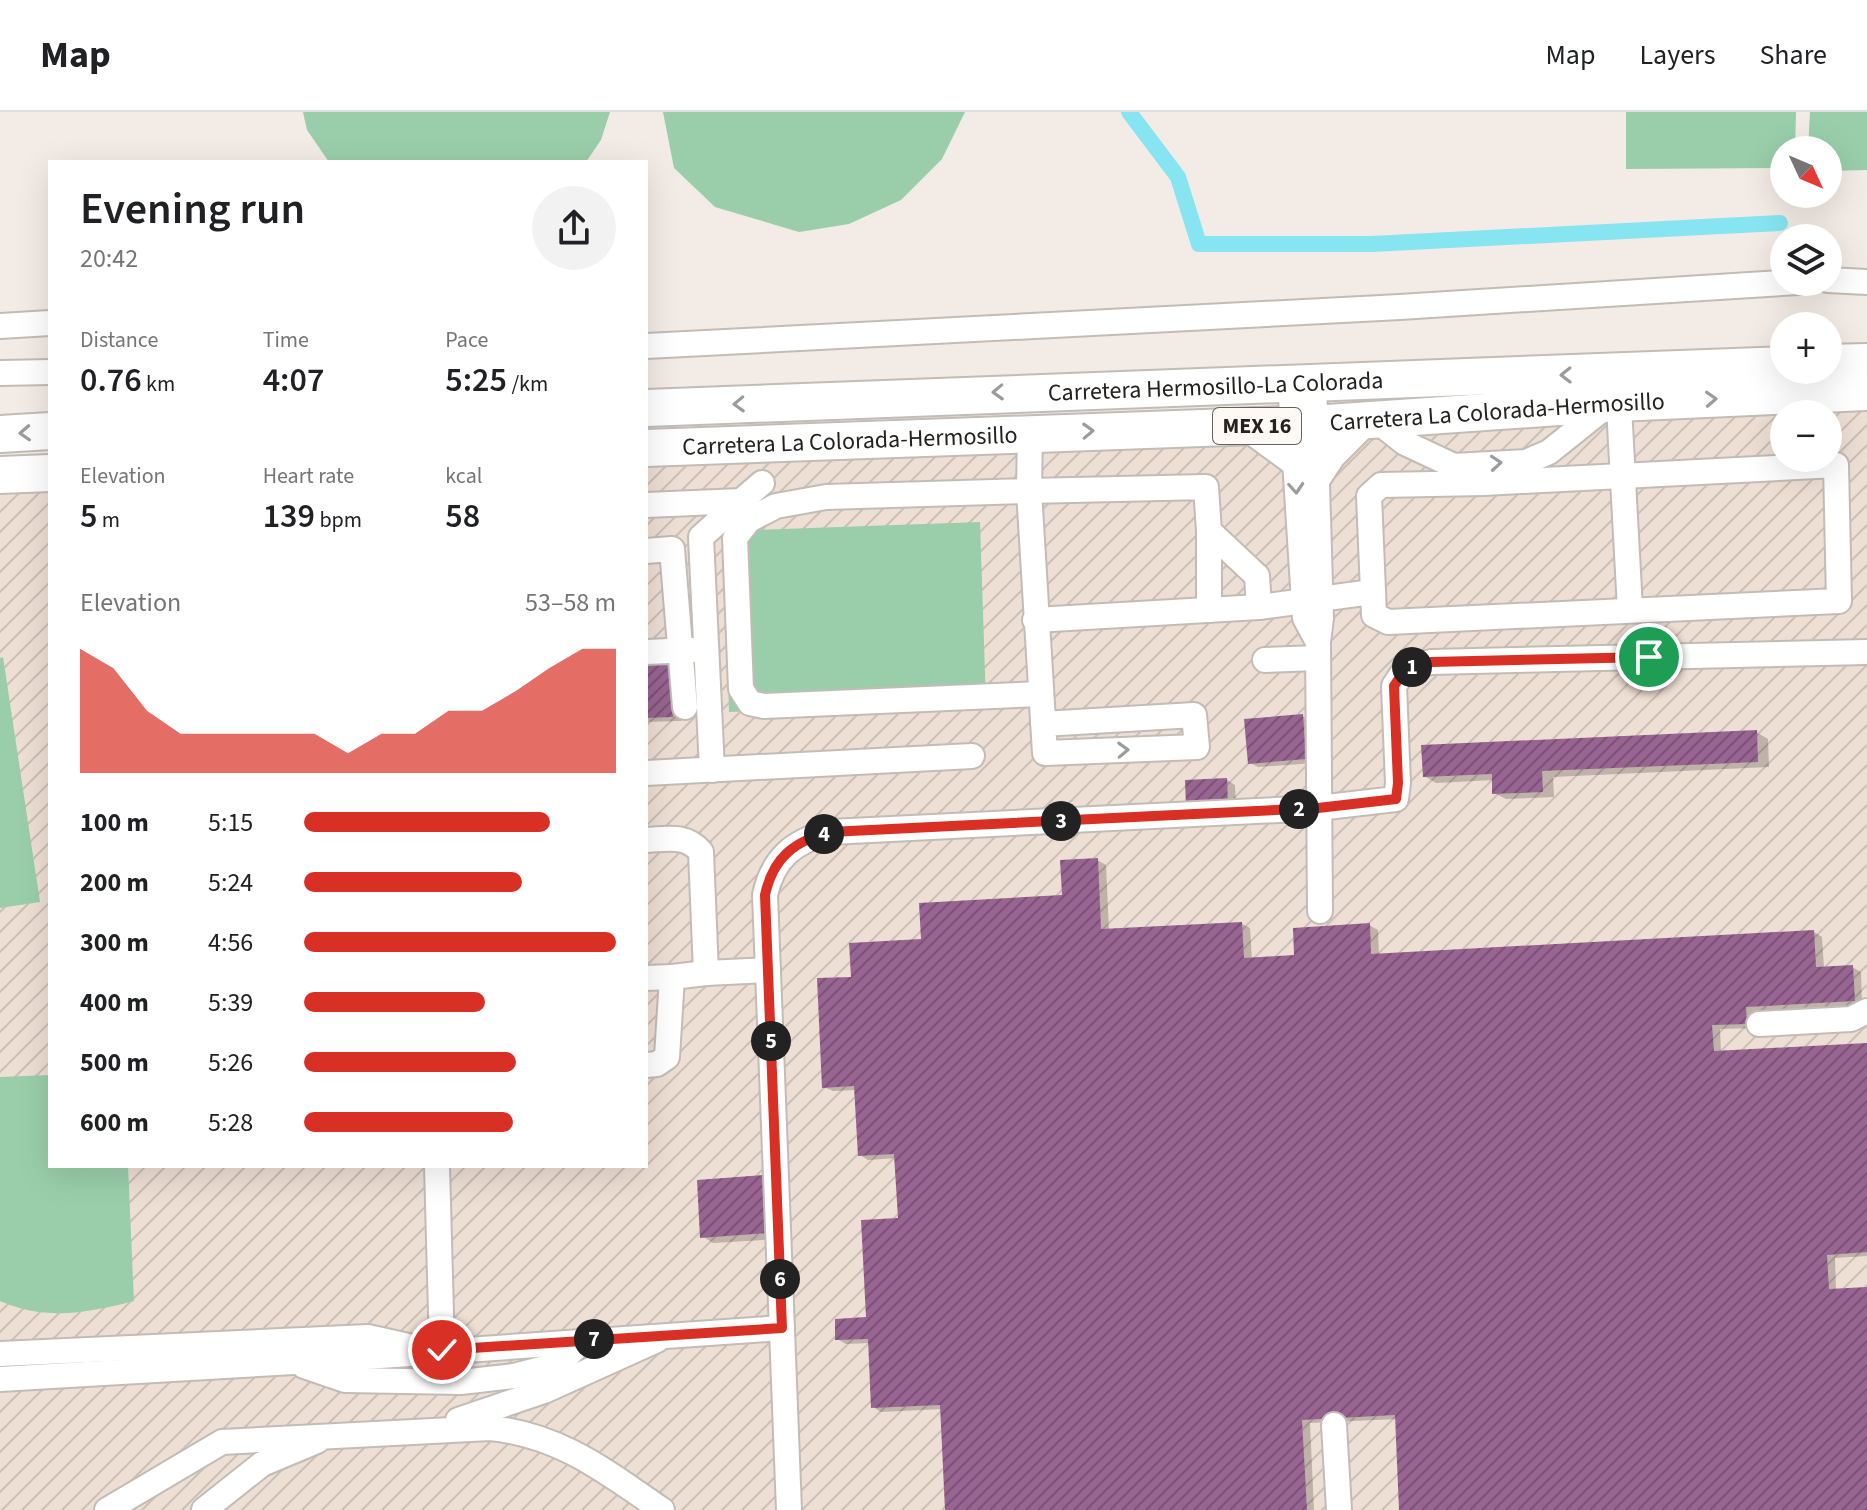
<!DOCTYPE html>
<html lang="en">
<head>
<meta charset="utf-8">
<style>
  body { margin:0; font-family:"Source Sans 3",sans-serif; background:#f2f2f2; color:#202124; height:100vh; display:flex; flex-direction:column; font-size:30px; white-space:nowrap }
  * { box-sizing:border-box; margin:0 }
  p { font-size:26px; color:#757577 }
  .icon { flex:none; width:44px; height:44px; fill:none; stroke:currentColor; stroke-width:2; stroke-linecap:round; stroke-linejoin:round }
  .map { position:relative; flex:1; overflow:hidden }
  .details { position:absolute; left:48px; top:48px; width:600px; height:1008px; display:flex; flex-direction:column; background:#fff; border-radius:0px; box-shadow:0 8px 32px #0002 }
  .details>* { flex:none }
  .needle { width:52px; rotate:134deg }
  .buttons { position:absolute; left:1770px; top:24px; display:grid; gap:16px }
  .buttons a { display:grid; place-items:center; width:72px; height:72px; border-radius:50%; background:#fff; box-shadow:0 8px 32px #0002; font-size:40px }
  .pin { position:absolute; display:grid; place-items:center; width:68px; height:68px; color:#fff; margin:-34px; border:4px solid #fff; border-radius:50%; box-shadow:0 2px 8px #0007 }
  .km { position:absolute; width:40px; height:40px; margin:-20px; border-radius:50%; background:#222; color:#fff; font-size:22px; line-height:40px; text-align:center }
  .round { display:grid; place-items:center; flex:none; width:84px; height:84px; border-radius:42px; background:#f2f2f2 }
  .head { display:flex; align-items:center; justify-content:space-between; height:136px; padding:0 32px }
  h1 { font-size:44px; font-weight:600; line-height:60px }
  .figures { display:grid; grid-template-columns:repeat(3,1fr); gap:12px; height:136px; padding:8px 32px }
  .figures div { display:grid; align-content:center }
  .figures b { font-size:34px; font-weight:600 }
  .figures small { font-size:22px; font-weight:400 }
  .figures p { font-size:22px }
  .chart { height:224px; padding:16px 32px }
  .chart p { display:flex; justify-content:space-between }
  .chart svg { width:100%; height:144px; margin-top:8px; fill:#d93025; opacity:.7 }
  ul { padding:0 32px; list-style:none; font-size:26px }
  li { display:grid; grid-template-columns:128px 96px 1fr; align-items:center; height:60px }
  li i { height:20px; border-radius:10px; background:#d93025 }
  header { display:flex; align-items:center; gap:48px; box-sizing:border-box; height:112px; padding:0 40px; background:#fff; border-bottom:2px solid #e0e0e0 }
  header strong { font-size:38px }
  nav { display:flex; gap:44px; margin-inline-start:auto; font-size:28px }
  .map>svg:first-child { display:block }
  .industrial { fill:url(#industrial-furrows); fill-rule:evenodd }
  .pitch { fill:#9aceaa }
  .shadow { fill:#0003 }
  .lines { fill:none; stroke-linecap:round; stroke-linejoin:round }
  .canal { stroke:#86e5f1; stroke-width:16 }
  .building { fill:url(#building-hatch) }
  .minor-casing { stroke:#c3bcb6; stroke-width:28 }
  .highway-casing { stroke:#c3bcb6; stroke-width:40 }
  .minor { stroke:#fff; stroke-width:24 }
  .highway { stroke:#fff; stroke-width:36 }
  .oneway { stroke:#9c9b9a }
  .route-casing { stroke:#fff; stroke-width:16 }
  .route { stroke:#d93025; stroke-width:10 }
  .labels { text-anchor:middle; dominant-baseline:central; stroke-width:6; stroke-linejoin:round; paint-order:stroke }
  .shield { fill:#fef9f5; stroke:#65625f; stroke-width:2 }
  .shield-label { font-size:22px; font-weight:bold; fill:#24211f }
  .street-label { font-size:24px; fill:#24211f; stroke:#fef9f5 }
</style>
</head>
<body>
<header>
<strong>Map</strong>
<nav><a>Map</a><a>Layers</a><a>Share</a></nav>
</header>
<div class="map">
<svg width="1867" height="1398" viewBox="0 0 1867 1398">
  <defs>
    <pattern id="industrial-furrows" width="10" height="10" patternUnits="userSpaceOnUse" patternTransform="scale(2)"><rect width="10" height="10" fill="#eedfd4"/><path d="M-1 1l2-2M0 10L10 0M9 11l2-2" fill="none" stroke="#ccbfb6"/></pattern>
    <pattern id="building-hatch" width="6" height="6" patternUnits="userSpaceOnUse" patternTransform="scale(2)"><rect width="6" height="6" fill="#986491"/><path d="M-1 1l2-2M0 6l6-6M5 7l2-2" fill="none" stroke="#7c5276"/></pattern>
  </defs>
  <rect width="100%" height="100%" fill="#f3ebe5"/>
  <path class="industrial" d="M 1867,284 L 1867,1398 L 0,1398 L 0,377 L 50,375 L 50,1054 L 646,1054 L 646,345 ZM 1784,302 L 1828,302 L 1828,346 L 1784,346 Z"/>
  <g class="pitch">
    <path d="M 303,0 L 610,0 L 601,28 L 586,50 L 329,50 L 307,18 Z"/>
    <path d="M 663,0 L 965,0 L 942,47 L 901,88 L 849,112 L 799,120 L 715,95 L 674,56 Z"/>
    <path d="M 1626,0 L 1796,0 L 1795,38 L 1784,38 L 1784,56 L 1626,57 Z"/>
    <path d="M 1810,0 L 1867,0 L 1867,58 L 1828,59 L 1828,38 L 1808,38 Z"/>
    <path d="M 980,410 L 986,591 L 729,600 L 724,419 Z"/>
    <path d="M 3,545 L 40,790 L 0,796 L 0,546 Z"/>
    <path d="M 50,963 L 50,1054 L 128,1054 L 134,1189 C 88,1201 45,1209 0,1189 L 0,965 Z"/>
  </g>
  <g class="shadow">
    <path d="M 646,552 L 678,556 L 681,609 L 646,610 Z"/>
    <path d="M 1302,604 L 1311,609 L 1314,651 L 1258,655 L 1250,651 Z"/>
    <path d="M 1756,620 L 1768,627 L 1769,655 L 1553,665 L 1554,685 L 1506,687 L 1494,681 L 1494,668 L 1436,671 L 1424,664 Z"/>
    <path d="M 1227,668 L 1235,673 L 1236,697 L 1196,699 Z"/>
    <path d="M 1097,748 L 1106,753 L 1109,819 L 1242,812 L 1250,816 L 1252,848 L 1296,845 L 1369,813 L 1378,818 L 1379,843 L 1814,820 L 1822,825 L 1824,856 L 1852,855 L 1861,860 L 1862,893 L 1754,899 L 1754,916 L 1720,917 L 1721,941 L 1867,933 L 1867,1144 L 1835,1146 L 1836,1179 L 1867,1177 L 1867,1398 L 1401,1398 L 1397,1307 L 1310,1311 L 1314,1398 L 947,1398 L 942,1297 L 881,1300 L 873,1295 L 870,1231 L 846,1232 L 837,1227 L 868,1207 L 900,1108 L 897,1046 L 868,1048 L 860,1043 L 856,978 L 833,979 L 824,975 L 853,866 L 923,829 L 1064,785 Z"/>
    <path d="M 777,1072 L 780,1127 L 713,1131 L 702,1124 Z"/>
  </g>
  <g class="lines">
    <path class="canal" d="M 1129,0 L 1178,65 L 1199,132 L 1372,132 L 1780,111"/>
  </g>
  <g class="building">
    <path d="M 670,549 L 673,605 L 646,606 L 646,550 Z"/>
    <path d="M 1303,602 L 1306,647 L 1248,652 L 1244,607 Z"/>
    <path d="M 1757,618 L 1758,650 L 1542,659 L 1543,680 L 1492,682 L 1492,662 L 1423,665 L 1421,633 Z"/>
    <path d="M 1227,666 L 1228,694 L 1186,695 L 1185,668 Z"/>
    <path d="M 1098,746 L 1101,817 L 1242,810 L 1244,846 L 1294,843 L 1293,816 L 1370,811 L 1371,842 L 1814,818 L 1816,855 L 1853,853 L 1855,889 L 1746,895 L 1747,912 L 1712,913 L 1714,939 L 1867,931 L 1867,1140 L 1827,1143 L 1829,1177 L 1867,1175 L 1867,1398 L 1399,1398 L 1395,1303 L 1302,1308 L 1307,1398 L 945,1398 L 940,1293 L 871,1296 L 868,1227 L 835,1228 L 835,1207 L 866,1205 L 861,1108 L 898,1106 L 894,1042 L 858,1044 L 854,974 L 822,976 L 817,866 L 851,865 L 849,831 L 921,827 L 919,791 L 1062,783 L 1060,748 Z"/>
    <path d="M 765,1063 L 769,1121 L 700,1126 L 697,1068 Z"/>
  </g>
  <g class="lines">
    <g class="minor-casing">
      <g id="minor">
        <path d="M 1828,168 L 1867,170"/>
        <path d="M 0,214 L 50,211"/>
        <path d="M 646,234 L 1400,195 L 1798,170"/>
        <path d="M 0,261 L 50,260"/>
        <path d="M 1290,270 L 1305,506 L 1318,530 L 1321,506 L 1314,270"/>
        <path d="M 1618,276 L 1630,497"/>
        <path d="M 1376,308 L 1405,331 L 1454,354 L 1526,350 L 1549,340 L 1609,292"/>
        <path d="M 1030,320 L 1029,379 L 826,385 L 776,394 L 749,408 L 735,426 L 741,577 L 750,591 L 764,594 L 1041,582"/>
        <path d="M 1836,353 L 1839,489 L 1388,510 L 1374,503 L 1369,384 L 1381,373 L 1484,371 Z"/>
        <path d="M 646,393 L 741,389 L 762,371"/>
        <path d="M 1209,419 L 1209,498"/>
        <path d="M 646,439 L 672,437 L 685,595"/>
        <path d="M 1035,508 L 1259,495 L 1372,480"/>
        <path d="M 1318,530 L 1320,799"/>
        <path d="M 646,540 L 693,538"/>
        <path d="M 1265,548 L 1318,546"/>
        <path d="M 1043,612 L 1194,603 L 1197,635 L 1045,641 L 1029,379 L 1206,375 L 1209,419 L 1257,464 L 1259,495"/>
        <path d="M 712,658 L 701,425 L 741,389"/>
        <path d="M 646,661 L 972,644"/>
        <path d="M 646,728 C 668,727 686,722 701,740 L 706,861 L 672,865 L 667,945 L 657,952 L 646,953"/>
        <path d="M 706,861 L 768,858"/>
        <path d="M 646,866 L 672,865"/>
        <path d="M 1759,912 L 1851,907 L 1867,899"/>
        <path d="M 437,1054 L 442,1238"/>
        <path d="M 0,1242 L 368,1225 L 408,1234"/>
        <path d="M 304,1254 L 345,1268 L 461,1270 L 514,1264 L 557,1253 L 585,1227"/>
        <path d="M 0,1267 L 294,1250 L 782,1216"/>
        <path d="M 458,1308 L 544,1279 L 657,1228"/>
        <path d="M 1334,1313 L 1339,1398"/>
        <path d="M 107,1398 L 222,1330 L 490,1316 C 560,1323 605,1359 662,1398"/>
        <path d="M 204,1398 L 262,1352 L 317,1329"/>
        <path d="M 789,1398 L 765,783 C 773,746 794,729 830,720 L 1318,696 L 1396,687 L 1398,671 L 1394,574 L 1406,556 L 1431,550 L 1867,540"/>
      </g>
    </g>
    <g class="highway-casing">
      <g id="highway">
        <path d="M 1828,251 L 1867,250"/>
        <path id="s1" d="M 646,296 L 1784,253"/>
        <path d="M 1253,314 L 1294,344"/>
        <path d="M 0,322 L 50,319"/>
        <path id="s2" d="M 646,336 L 1313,312 L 1617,291 L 1867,280"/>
        <path d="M 1315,361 L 1328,341 L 1360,309"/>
        <path d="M 0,363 L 50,361"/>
      </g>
    </g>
    <use href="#minor" class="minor"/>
    <use href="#highway" class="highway"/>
  </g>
  <defs><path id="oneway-chevron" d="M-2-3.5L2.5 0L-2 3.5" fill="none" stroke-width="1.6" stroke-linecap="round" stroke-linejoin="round" transform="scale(2)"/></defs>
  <g class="oneway">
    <use href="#oneway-chevron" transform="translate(1566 263) rotate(179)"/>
    <use href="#oneway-chevron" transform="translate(998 280) rotate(178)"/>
    <use href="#oneway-chevron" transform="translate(1711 287) rotate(-3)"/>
    <use href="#oneway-chevron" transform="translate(739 292) rotate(178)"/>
    <use href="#oneway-chevron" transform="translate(1088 319) rotate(-2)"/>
    <use href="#oneway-chevron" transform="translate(25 321) rotate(177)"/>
    <use href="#oneway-chevron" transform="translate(1496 351) rotate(-4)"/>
    <use href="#oneway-chevron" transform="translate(1296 376) rotate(86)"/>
    <use href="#oneway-chevron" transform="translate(1123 638) rotate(-2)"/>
  </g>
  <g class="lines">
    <g class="route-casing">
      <path id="route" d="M 442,1238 L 782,1216 L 765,783 C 773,746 794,729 830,720 L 1318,696 L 1396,687 L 1398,671 L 1394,574 L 1406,556 L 1431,550 L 1649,545"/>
    </g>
    <use href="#route" class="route"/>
  </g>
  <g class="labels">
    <rect class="shield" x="1213" y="296" width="88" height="36" rx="6"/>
    <g class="shield-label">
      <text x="1257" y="314">MEX 16</text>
    </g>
    <g class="street-label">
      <text stroke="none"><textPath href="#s1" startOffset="570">Carretera Hermosillo-La Colorada</textPath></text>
      <text stroke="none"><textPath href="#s2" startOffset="852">Carretera La Colorada-Hermosillo</textPath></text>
      <text stroke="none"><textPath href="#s2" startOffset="204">Carretera La Colorada-Hermosillo</textPath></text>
    </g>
  </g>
</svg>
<div class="buttons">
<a><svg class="needle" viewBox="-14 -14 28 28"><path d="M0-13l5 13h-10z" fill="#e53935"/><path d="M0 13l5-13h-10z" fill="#757577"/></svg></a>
<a><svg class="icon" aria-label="layers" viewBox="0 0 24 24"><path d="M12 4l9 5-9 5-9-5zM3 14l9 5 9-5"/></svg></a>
<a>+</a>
<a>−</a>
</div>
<div class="pin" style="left:1649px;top:545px;background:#1e9e55"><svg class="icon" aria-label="arrive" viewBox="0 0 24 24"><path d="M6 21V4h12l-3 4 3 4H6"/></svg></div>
<div class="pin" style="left:442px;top:1238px;background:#d93025"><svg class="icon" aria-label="check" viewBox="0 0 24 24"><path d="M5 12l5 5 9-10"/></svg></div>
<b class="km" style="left:1412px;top:555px">1</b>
<b class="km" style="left:1299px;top:697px">2</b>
<b class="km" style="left:1061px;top:709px">3</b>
<b class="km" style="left:824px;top:722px">4</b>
<b class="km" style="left:771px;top:929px">5</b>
<b class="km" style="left:780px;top:1167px">6</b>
<b class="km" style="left:594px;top:1227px">7</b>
<section class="details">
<div class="head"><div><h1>Evening run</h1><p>20:42</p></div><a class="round"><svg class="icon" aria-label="share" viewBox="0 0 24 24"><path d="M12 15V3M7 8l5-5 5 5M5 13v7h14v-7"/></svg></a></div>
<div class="figures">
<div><p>Distance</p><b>0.76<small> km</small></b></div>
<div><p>Time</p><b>4:07</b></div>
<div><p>Pace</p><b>5:25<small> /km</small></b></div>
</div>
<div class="figures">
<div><p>Elevation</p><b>5<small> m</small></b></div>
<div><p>Heart rate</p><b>139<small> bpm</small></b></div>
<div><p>kcal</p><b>58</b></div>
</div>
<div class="chart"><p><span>Elevation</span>53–58 m</p>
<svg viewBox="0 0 160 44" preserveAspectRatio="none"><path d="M0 44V6L10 12L20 25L30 32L40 32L50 32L60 32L70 32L80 38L90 32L100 32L110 25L120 25L130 19L140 12L150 6L160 6V44z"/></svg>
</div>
<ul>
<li><b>100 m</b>5:15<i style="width:79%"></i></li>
<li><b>200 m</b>5:24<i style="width:70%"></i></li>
<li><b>300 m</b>4:56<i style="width:100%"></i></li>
<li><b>400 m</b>5:39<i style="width:58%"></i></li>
<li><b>500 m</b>5:26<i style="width:68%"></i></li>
<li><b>600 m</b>5:28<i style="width:67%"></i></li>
</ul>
</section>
</div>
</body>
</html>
